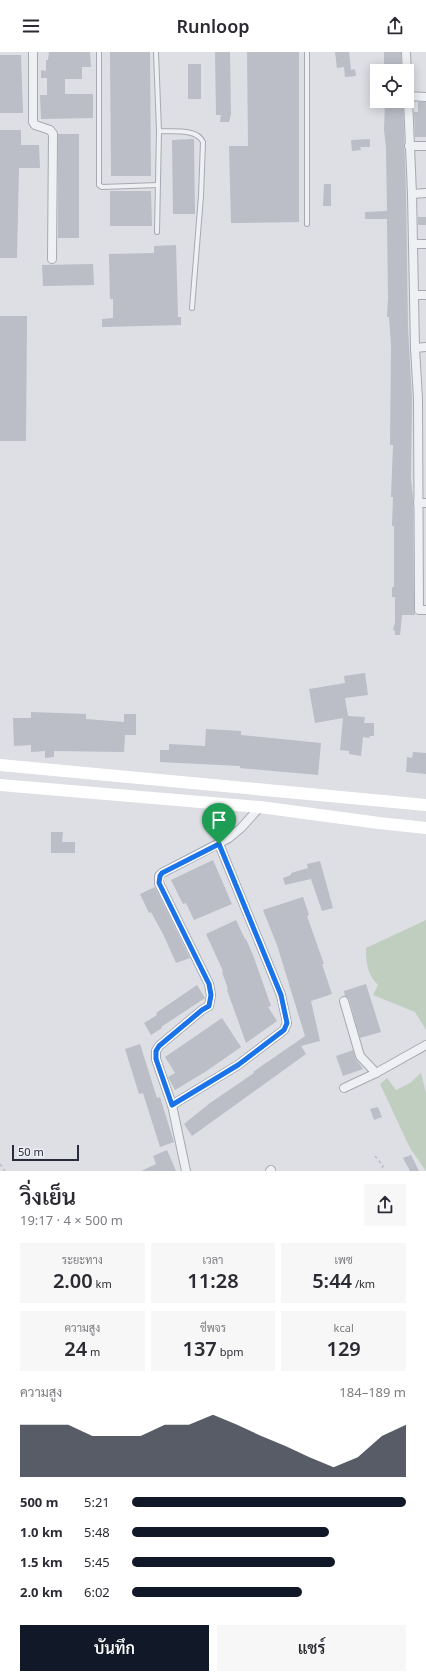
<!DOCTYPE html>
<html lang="th">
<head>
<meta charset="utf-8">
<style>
  body { margin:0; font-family:"Noto Sans",Sarabun,sans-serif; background:#f7f7f7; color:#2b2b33; height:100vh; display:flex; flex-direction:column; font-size:15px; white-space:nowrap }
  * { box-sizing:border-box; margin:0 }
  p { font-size:13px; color:#7c7c81 }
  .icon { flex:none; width:22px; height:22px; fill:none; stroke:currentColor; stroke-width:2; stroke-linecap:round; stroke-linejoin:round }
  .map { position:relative; height:1119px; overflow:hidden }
  .panel { display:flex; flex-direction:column; background:#fff; flex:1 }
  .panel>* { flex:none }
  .tools { position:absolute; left:370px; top:12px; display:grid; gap:8px }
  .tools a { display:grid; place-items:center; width:44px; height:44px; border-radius:0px; background:#fff; box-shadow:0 2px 10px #0003; font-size:20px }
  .scale { position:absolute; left:12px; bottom:10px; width:67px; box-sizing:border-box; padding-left:4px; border:2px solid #282c3a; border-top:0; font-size:11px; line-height:14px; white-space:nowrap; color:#282c3a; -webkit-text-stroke:3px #eceef3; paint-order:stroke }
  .pin { position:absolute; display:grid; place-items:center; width:34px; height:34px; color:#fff; margin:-41px -17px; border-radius:50% 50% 50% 0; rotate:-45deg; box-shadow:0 0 4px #0007 }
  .pin .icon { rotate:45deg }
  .round { display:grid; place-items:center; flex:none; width:42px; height:42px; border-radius:0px; background:#f7f7f7 }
  .head { display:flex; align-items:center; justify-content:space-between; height:68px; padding:0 20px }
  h1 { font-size:22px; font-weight:600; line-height:30px }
  .figures { display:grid; grid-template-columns:repeat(3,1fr); gap:6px; height:68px; padding:4px 20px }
  .figures div { display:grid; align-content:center; border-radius:0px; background:#f7f7f7; text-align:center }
  .figures b { font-size:20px; font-weight:600 }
  .figures small { font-size:11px; font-weight:400 }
  .figures p { font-size:11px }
  .chart { height:112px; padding:8px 20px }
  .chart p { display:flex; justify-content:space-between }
  .chart svg { width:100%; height:72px; margin-top:4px; fill:#111827; opacity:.7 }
  .primary-button { display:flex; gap:8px; margin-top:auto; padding:8px 20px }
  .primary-button a { flex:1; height:46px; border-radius:0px; background:#111827; color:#fff; font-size:16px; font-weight:600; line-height:46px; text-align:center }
  .primary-button a+a { background:#f7f7f7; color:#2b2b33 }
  ul { padding:0 20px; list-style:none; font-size:13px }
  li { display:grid; grid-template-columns:64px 48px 1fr; align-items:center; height:30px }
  li i { height:10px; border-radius:5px; background:#111827 }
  header { display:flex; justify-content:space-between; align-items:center; height:52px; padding:0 20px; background:#fff; font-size:18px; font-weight:600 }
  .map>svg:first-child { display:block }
  .green { fill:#c0cebf }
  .building { fill:#bbbdc7 }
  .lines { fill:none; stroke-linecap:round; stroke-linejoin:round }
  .lane-casing { stroke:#a7a9b2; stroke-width:6 }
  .street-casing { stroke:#a7a9b2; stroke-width:10 }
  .path { stroke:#bbbdc4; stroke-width:1.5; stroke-dasharray:3 3; stroke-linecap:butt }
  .lane { stroke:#eff0f4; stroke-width:4 }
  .street { stroke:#eff0f4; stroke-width:8 }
  .secondary { stroke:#fff; stroke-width:12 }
  .route-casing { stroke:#fff; stroke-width:8 }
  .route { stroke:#1a73e8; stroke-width:5 }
</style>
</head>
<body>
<header><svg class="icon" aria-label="menu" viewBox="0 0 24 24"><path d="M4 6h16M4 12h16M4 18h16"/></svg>Runloop<svg class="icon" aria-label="share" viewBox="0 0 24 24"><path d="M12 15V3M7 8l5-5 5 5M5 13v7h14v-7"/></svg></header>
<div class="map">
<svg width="426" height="1119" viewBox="0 0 426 1119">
  <rect width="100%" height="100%" fill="#dddfe5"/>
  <g class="green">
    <path d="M 426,868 L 426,978 L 415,960 L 373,943 L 378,933 C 367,922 366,911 366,896 Z"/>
    <path d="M 421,1021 L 426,1041 L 426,1119 L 410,1096 L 380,1032 L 387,1026 L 396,1038 L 410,1031 Z"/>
  </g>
  <g class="building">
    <path d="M 49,0 L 90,0 L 91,15 L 82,15 L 82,27 L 65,27 L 65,42 L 93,42 L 93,66 L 41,67 L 40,43 L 47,43 L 47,26 L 41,26 L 41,18 L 46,19 L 46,8 L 48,8 Z"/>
    <path d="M 110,0 L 150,0 L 151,124 L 111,124 Z"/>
    <path d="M 215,0 L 230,0 L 231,62 L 229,70 L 220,70 L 221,63 L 216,63 Z"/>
    <path d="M 247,0 L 299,0 L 299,170 L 231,171 L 229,94 L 248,94 Z"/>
    <path d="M 335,0 L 349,0 L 351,18 L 355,17 L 356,24 L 345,25 L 344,15 L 337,16 Z"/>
    <rect x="384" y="0" width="17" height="19"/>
    <path d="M 0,3 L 21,3 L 23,61 L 0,61 Z"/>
    <rect x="188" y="12" width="13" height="35"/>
    <path d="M 385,49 L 403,49 L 406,142 L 408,275 L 412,347 L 411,427 L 413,446 L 414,558 L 415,563 L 402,563 L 400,583 L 395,583 L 395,579 L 393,578 L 395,570 L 395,545 L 392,545 L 392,535 L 394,535 L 394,474 L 392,474 L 393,445 L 391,445 L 393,393 L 390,393 L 391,294 L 389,265 L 387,265 L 388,247 L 387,167 L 365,167 L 365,160 L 387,159 L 386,96 L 384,78 Z"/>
    <path d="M 418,50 L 426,50 L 426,85 L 415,85 L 414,60 L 418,60 Z"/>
    <path d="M 0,78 L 21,78 L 21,93 L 39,93 L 40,116 L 19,116 L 17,206 L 0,206 Z"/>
    <rect x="58" y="82" width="21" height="104"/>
    <path d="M 194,87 L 195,162 L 173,162 L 172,88 Z"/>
    <path d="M 370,87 L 370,95 L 360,95 L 361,98 L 352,99 L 351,88 Z"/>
    <path d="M 324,132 L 331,132 L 331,154 L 323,154 Z"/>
    <path d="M 110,139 L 151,139 L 152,174 L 110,174 Z"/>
    <rect x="418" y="165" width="8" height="8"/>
    <path d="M 176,193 L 178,265 L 181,265 L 181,273 L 102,275 L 102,267 L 113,266 L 113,247 L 110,247 L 109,202 L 154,201 L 154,194 Z"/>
    <path d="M 93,212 L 94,233 L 43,234 L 42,213 Z"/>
    <path d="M 0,264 L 27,264 L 26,389 L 0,389 Z"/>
    <path d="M 365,621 L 368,643 L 345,646 L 348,664 L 365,665 L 364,671 L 374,671 L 374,684 L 370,684 L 369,686 L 363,685 L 361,704 L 349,702 L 349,699 L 340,698 L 343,666 L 315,671 L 309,637 L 345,631 L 344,624 Z"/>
    <path d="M 31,660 L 86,662 L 86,667 L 124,670 L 124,662 L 136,662 L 136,683 L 125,683 L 124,700 L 54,699 L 54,705 L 45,706 L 45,699 L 31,700 L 31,693 L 14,694 L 13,666 L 31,666 Z"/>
    <path d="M 206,677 L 241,679 L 241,683 L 321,691 L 318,723 L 240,716 L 240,714 L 160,710 L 160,698 L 169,698 L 169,692 L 205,694 Z"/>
    <path d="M 413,700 L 426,701 L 426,722 L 406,720 L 407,705 L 412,706 Z"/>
    <path d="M 51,780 L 63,780 L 62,790 L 75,790 L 75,801 L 51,801 Z"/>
    <path d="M 213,808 L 232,852 L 194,868 L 186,851 L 183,852 L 171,828 Z"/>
    <path d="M 320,809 L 333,856 L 322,859 L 311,827 L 285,833 L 283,826 L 291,823 L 291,821 L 308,816 L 307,812 Z"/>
    <path d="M 155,835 L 190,906 L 176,911 L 163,882 L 151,860 L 149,861 L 140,842 Z"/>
    <path d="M 303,845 L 309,863 L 307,864 L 324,912 L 322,912 L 332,942 L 311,949 L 320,989 L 301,994 L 306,1002 L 192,1084 L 184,1072 L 210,1051 L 254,1021 L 253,1020 L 305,984 L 277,893 L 263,858 Z"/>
    <path d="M 236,868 L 245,887 L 246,887 L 253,903 L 271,954 L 268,955 L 277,969 L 246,991 L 227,938 L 228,937 L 222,920 L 223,919 L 206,882 Z"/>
    <path d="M 366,932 L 381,980 L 360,986 L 349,947 L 345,944 L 344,939 Z"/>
    <path d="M 197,933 L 205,946 L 161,975 L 162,976 L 151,983 L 144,971 L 157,963 L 156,961 Z"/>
    <path d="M 222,966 L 241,995 L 205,1020 L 175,1038 L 168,1025 L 175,1021 L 165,1005 Z"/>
    <path d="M 140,992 L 157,1046 L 160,1045 L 174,1090 L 160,1095 L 143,1041 L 139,1042 L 125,997 Z"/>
    <path d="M 353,998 L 355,1006 L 363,1017 L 343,1024 L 336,1004 Z"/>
    <path d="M 378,1055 L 382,1065 L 374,1068 L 370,1057 Z"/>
    <path d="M 167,1098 L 176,1119 L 141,1119 L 156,1112 L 153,1104 Z"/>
    <path d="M 411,1103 L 419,1119 L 410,1119 L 403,1106 Z"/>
  </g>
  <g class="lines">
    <g class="lane-casing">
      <g id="lane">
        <path d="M 99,0 L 99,133 L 102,135 L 158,133"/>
        <path d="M 156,0 L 159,79 L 157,180"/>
        <path d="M 307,0 L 307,172"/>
        <path d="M 159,79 C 172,80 197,76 203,90 L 201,144 L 192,256"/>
      </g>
    </g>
    <g class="street-casing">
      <g id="street">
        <path d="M 33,0 L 33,70 L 35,73 L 50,78 L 53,82 L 52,207"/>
        <path d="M 406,0 L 412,142 L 415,296 L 418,347 L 419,558 L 426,558"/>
        <path d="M 408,44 L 426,45"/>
        <path d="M 409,94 L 426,94"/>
        <path d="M 412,142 L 426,141"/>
        <path d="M 413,192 L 426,192"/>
        <path d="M 414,243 L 426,243"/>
        <path d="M 415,296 L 426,295"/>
        <path d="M 418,451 L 426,451"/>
        <path d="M 344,949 L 360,1004 L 376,1021"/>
        <path d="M 344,1036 L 376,1021 L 426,993"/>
        <path d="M 172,1053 L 238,1013 L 284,978 L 287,971 L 281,943 L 219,792"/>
        <path d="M 186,1119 L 172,1053 L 156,1007 L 156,999 L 159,994 L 202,958 L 209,954 L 211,943 L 209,932 L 159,831 L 159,824 L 162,821 L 229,786 L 241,776 L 260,755"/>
        <path d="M 270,1119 L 271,1118"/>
      </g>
    </g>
    <g class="path">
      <path d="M 375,1104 L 383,1114 L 381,1119"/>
      <path d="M 0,1112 L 5,1119"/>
    </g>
    <use href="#lane" class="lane"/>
    <use href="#street" class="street"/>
    <g class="secondary">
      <path d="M 0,713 L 426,753"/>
      <path d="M 0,733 L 260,755 L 379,771 L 426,776"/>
    </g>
  </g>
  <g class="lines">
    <g class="route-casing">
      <path id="route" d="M 219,792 L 281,943 L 287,971 L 284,978 L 238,1013 L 172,1053 L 156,1007 L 156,999 L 159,994 L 202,958 L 209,954 L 211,943 L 209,932 L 159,831 L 160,824 L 162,821 Z"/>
    </g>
    <use href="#route" class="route"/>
  </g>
</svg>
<div class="tools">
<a><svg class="icon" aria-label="locate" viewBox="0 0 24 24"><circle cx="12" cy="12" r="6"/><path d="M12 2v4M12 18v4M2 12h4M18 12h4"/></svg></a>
</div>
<div class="scale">50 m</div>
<div class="pin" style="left:219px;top:792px;background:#1e9e55"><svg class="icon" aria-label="arrive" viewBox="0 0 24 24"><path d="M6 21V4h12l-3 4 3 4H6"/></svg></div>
</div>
<section class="panel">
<div class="head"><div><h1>วิ่งเย็น</h1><p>19:17 · 4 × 500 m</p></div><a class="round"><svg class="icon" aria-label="share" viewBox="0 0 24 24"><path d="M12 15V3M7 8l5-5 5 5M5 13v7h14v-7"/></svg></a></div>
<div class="figures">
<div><p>ระยะทาง</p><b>2.00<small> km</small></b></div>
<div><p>เวลา</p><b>11:28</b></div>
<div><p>เพซ</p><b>5:44<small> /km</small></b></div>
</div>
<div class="figures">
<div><p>ความสูง</p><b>24<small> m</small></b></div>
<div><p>ชีพจร</p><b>137<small> bpm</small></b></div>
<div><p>kcal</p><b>129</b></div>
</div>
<div class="chart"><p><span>ความสูง</span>184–189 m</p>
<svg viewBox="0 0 160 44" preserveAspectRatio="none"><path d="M0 44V12L10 12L20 12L30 19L40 19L50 19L60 12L70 12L80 6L90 12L100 19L110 25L120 32L130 38L140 32L150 19L160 12V44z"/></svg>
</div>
<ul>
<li><b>500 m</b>5:21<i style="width:100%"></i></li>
<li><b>1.0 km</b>5:48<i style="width:72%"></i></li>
<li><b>1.5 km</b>5:45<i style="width:74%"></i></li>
<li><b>2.0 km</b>6:02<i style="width:62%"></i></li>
</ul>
<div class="primary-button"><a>บันทึก</a><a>แชร์</a></div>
</section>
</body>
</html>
